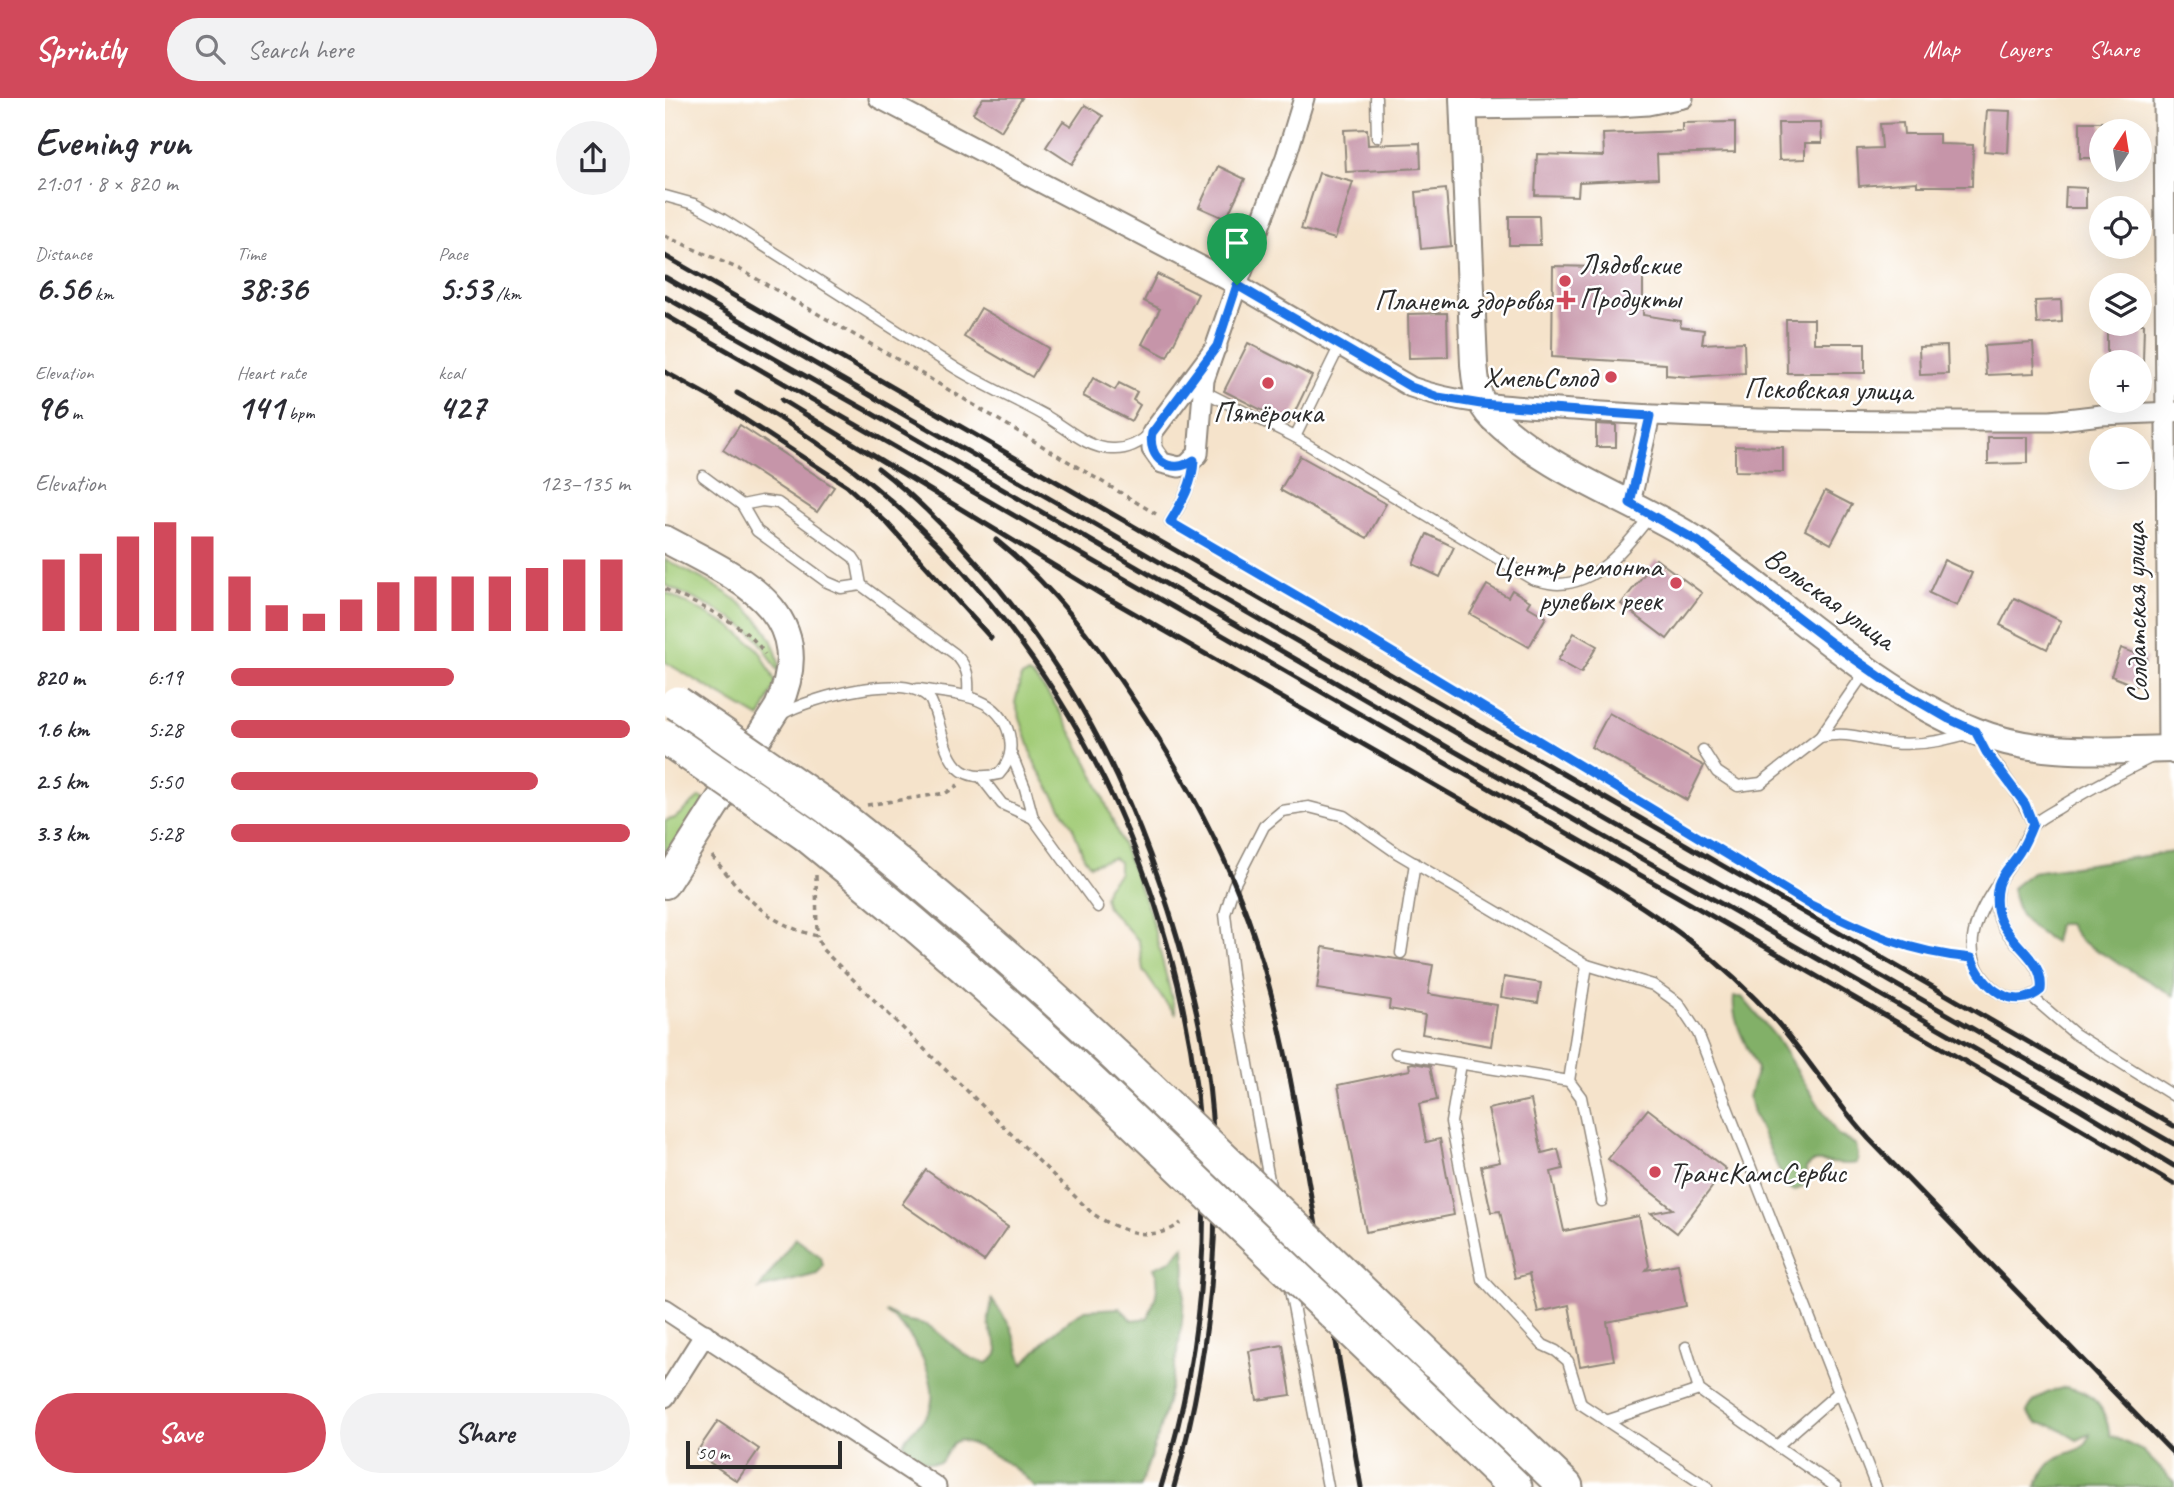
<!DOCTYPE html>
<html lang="en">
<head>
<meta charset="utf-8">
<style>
  body { margin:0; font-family:Caveat,sans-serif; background:#f2f2f3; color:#2b2b33; height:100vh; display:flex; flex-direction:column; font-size:26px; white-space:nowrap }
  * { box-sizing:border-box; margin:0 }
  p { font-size:23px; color:#7c7c81 }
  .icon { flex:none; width:38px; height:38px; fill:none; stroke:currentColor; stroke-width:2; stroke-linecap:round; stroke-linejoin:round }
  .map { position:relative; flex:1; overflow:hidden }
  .side { display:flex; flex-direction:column; background:#fff; width:665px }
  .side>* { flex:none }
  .needle { width:46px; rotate:12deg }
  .fabs { position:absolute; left:1424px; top:21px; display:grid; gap:14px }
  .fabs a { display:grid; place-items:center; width:63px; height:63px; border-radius:50%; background:#fff; box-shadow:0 7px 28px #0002; font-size:35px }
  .scale { position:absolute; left:21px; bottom:18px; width:156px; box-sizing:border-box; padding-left:7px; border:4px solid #2b2b2b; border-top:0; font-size:19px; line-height:24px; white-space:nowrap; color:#2b2b2b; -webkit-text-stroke:5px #fff; paint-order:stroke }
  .pin { position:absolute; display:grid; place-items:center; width:60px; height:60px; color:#fff; margin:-72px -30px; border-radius:50% 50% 50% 0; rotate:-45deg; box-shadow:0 0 7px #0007 }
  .pin .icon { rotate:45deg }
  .round { display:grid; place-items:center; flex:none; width:74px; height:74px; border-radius:37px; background:#f2f2f3 }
  .overview { display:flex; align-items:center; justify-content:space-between; height:119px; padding:0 35px }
  h1 { font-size:38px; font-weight:700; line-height:52px }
  .metrics { display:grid; grid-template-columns:repeat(3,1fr); gap:10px; height:119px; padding:7px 35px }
  .metrics div { display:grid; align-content:center }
  .metrics b { font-size:35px; font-weight:700 }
  .metrics small { font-size:19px; font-weight:400 }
  .metrics p { font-size:19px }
  .chart { height:196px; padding:14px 35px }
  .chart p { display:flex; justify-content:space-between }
  .chart svg { width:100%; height:126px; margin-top:7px; stroke:#d1495b; stroke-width:6 }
  .primary-button { display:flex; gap:14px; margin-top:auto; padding:14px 35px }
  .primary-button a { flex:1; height:80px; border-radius:42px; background:#d1495b; color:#fff; font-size:28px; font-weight:700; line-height:80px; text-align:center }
  .primary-button a+a { background:#f2f2f3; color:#2b2b33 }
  ul { padding:0 35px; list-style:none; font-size:23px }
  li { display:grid; grid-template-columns:112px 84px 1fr; align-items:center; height:52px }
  li i { height:18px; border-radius:9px; background:#d1495b }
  header { display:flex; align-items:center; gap:42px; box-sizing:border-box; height:98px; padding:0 35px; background:#d1495b; color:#fff }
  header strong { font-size:33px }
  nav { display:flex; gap:38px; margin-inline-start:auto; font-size:24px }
  .search { width:490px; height:63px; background:#f2f2f3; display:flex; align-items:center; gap:18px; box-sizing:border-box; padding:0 24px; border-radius:38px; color:#7c7c81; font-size:26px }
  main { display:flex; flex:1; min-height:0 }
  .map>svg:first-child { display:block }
  .green { fill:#a3cc78; stroke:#677c52; stroke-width:2 }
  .forest { fill:#82b068; stroke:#566e4a; stroke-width:2 }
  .building { fill:#c695a9 }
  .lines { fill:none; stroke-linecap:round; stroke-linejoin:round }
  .lane-casing { stroke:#90877b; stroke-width:13 }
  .street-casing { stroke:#90877b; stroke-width:23 }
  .secondary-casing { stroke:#90877b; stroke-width:30 }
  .highway-casing { stroke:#90877b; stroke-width:37 }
  .path { stroke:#90877b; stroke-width:3.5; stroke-dasharray:5 5; stroke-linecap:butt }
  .lane { stroke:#fff; stroke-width:10 }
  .street { stroke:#fff; stroke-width:19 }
  .secondary { stroke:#fff; stroke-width:26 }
  .highway { stroke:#fff; stroke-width:33 }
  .rail { stroke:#2b2b2b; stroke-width:5 }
  .highway-bridge-casing { stroke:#90877b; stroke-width:37; stroke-linecap:butt }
  .highway-bridge { stroke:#fff; stroke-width:33 }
  .route-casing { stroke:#fff; stroke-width:14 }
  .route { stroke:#1a73e8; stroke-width:9 }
  .poi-dot { fill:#d1495b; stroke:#fff; stroke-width:2.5 }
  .labels { text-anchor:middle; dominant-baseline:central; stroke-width:5; stroke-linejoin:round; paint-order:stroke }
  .poi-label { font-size:30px; fill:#2b2b2b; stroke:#fff; text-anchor:end }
  .street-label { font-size:30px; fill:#2b2b2b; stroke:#fff }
</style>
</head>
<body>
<header>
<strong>Sprintly</strong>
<div class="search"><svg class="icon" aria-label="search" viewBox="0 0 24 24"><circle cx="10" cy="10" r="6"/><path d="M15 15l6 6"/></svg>Search here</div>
<nav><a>Map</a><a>Layers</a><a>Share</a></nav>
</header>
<main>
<section class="side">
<div class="overview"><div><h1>Evening run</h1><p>21:01 · 8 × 820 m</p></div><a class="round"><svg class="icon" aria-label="share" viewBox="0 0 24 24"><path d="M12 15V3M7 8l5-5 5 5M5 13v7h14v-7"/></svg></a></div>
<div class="metrics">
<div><p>Distance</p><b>6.56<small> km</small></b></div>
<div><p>Time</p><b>38:36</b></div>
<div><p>Pace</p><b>5:53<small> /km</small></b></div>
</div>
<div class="metrics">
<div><p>Elevation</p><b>96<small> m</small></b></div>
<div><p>Heart rate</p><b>141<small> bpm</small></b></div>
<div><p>kcal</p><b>427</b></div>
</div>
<div class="chart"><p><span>Elevation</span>123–135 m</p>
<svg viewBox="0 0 160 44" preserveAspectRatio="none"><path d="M5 44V19M15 44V17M25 44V11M35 44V6M45 44V11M55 44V25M65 44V35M75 44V38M85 44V33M95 44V27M105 44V25M115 44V25M125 44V25M135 44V22M145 44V19M155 44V19"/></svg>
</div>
<ul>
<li><b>820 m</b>6:19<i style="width:56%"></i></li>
<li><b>1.6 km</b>5:28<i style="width:100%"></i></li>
<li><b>2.5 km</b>5:50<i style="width:77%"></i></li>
<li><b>3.3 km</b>5:28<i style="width:100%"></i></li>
</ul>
<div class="primary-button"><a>Save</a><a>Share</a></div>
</section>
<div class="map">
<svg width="1509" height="1389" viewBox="0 0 1509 1389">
  <rect width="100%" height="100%" fill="#fff"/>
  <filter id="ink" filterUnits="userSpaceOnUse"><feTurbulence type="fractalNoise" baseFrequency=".0143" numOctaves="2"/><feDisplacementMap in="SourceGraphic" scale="14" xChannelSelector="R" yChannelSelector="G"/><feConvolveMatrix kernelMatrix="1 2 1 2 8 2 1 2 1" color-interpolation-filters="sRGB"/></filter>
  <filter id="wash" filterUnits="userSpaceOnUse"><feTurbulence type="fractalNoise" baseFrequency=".00686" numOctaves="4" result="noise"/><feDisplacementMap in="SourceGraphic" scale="28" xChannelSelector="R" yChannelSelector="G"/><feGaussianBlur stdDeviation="1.57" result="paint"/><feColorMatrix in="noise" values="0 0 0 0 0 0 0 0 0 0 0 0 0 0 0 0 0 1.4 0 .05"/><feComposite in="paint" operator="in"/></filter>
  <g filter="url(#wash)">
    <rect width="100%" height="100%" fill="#f5e3cb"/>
    <g class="green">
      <path d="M 0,461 C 50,489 111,511 115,576 C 106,562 99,546 87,535 C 64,515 27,501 0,487 Z"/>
      <path d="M 0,494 L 65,528 L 89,547 L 97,557 L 111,585 L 95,620 L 0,564 Z"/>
      <path d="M 363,576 C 383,584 424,666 434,689 L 485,815 L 511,916 L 497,900 L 478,872 L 474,843 L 442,809 L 439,799 L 442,789 L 454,775 L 454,764 L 448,760 L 425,767 L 419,759 L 407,728 L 371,668 L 350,605 L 356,579 Z"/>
      <path d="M 35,699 L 42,703 L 0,772 L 0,723 L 10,720 Z"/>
    </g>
    <g class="forest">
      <path d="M 1509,754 L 1509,898 L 1416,843 L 1403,826 L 1393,826 L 1389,844 C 1364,829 1351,820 1347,790 L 1367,774 Z"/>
      <path d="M 1069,899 L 1077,899 L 1110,938 L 1172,1036 L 1191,1047 L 1193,1057 L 1192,1065 C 1178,1069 1162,1062 1148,1064 L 1141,1070 L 1141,1086 L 1130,1093 L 1122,1090 L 1088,1015 L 1084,999 L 1092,971 C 1083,949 1066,924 1069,899 Z"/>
      <path d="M 130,1140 L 156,1159 L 158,1168 L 152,1176 L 94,1191 Z"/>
      <path d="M 519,1148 C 524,1230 504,1313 475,1389 L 369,1389 C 356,1371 316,1347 294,1342 L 288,1345 L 276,1364 C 261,1368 245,1357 238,1344 C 245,1332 257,1326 263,1315 C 276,1293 256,1251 241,1233 C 235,1226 227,1220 221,1214 C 226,1216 231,1220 236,1221 C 247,1225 257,1223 267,1230 C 285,1243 301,1263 322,1265 C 345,1252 325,1243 324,1225 C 323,1218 326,1210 327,1202 L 346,1229 L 358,1266 L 385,1238 L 409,1218 L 420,1212 L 455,1210 L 467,1222 L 483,1220 C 489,1205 497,1185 489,1170 L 506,1163 Z"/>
      <path d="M 1401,1289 C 1430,1295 1440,1309 1445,1337 L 1478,1353 L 1509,1384 L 1509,1389 L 1371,1389 C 1375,1378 1381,1368 1390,1361 C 1404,1352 1421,1355 1425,1336 L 1412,1342 L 1387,1327 L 1372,1325 L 1362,1314 C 1369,1298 1385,1293 1401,1289 Z"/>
    </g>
    <g id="blocks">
      <g class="building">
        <path d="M 318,0 L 357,0 L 336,33 L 308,15 Z"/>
        <path d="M 420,7 L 438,18 L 407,66 L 381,49 L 398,23 L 406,28 Z"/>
        <path d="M 1322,12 L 1345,13 L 1343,55 L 1319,53 Z"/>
        <path d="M 1070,24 L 1070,54 L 992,56 L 993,80 L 914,84 L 913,98 L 870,97 L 872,56 L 939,58 L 938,36 L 1017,33 L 1017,25 Z"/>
        <rect x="1415" y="24" width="22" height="36"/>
        <path d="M 1113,25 L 1156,25 L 1157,45 L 1140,45 L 1140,61 L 1114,62 Z"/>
        <path d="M 1238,25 L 1239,36 L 1274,36 L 1274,46 L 1308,47 L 1307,88 L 1252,88 L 1252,84 L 1194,88 L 1192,51 L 1217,50 L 1215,26 Z"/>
        <path d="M 702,31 L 703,47 L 755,45 L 756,70 L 681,74 L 679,32 Z"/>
        <path d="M 553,68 L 580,81 L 561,121 L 534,109 Z"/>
        <path d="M 654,75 L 688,84 L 670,141 L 636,131 Z"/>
        <path d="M 1401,89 L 1421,90 L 1421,110 L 1400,110 Z"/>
        <path d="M 781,91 L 786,148 L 756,151 L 751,94 Z"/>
        <path d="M 844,118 L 874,118 L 875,147 L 844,147 Z"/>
        <path d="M 888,168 L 978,170 L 978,217 L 1016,223 L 1015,229 L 1039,232 L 1037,246 L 1079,244 L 1080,275 L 1025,279 L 1001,277 L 1001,266 L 887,259 Z"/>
        <path d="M 492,176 L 533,196 L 502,259 L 477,246 L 495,211 L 479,203 Z"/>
        <path d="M 1396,202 L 1397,224 L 1372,226 L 1370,203 Z"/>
        <path d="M 316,210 L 384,250 L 367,279 L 299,239 Z"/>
        <path d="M 782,215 L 783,259 L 744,260 L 743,216 Z"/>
        <path d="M 1121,221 L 1149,221 L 1149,245 L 1200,245 L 1200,275 L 1122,275 Z"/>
        <path d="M 1442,226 L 1479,226 L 1478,264 L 1442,264 Z"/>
        <path d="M 583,245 L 647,278 L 624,326 L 559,293 Z"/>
        <path d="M 1368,245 L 1370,275 L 1321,277 L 1319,248 Z"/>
        <path d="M 1282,248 L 1283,276 L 1255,277 L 1254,249 Z"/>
        <path d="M 428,280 L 450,292 L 454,285 L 472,294 L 468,302 L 475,307 L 466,323 L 418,298 Z"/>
        <path d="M 931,326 L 951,327 L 951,349 L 931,349 Z"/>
        <path d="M 75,327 L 169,389 L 152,414 L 58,352 Z"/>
        <path d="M 1323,339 L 1363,339 L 1363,365 L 1323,366 Z"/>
        <path d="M 1070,348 L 1118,349 L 1118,374 L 1070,373 Z"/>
        <path d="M 635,358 L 721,406 L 702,440 L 615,392 Z"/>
        <path d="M 1160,393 L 1187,407 L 1166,446 L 1140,432 Z"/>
        <path d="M 762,436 L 789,449 L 775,479 L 748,466 Z"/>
        <path d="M 991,461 L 1037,495 L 1002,541 L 956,506 Z"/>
        <path d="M 1279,462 L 1307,475 L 1292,508 L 1264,495 Z"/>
        <path d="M 822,487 L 843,499 L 847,492 L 865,503 L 862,508 L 881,519 L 864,549 L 805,516 Z"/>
        <path d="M 1349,500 L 1396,523 L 1382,551 L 1335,527 Z"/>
        <path d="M 909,535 L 932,548 L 916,575 L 893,562 Z"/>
        <path d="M 1456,550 L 1482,560 L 1471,588 L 1446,578 Z"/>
        <path d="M 944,615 L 1039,668 L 1022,702 L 926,649 Z"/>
        <path d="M 658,849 L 768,867 L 763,896 L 832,907 L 826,948 L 757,936 L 760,917 L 724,911 L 725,902 L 652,891 Z"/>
        <path d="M 839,879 L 876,885 L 873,905 L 836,899 Z"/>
        <path d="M 748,965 L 765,968 L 772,1002 L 754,1006 L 761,1044 L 775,1041 L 789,1117 L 701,1134 L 673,987 L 745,972 L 744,966 Z"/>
        <path d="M 866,1002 L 877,1055 L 893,1051 L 898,1071 L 886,1074 L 899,1133 L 974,1118 L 984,1168 L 981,1172 L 1013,1166 L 1021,1208 L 942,1224 L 949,1262 L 915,1268 L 904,1207 L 873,1214 L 864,1176 L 850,1180 L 835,1113 L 826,1114 L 816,1068 L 835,1064 L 823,1011 Z"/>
        <path d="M 983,1011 L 1061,1071 L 1012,1135 L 986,1115 L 1008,1111 L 943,1061 Z"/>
        <path d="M 261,1072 L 343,1129 L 319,1163 L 237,1106 Z"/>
        <path d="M 618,1247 L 626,1297 L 592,1302 L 584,1253 Z"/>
        <path d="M 53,1323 L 94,1351 L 72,1383 L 31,1355 Z"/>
      </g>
    </g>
  </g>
  <g filter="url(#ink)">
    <use href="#blocks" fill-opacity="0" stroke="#90877b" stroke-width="2"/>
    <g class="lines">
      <g class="lane-casing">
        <g id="lane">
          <path d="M 711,0 L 712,39"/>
          <path d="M 0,98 L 29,106 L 57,121 L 292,271 C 320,288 350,301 379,317 C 401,329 421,350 447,351 C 462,352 475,345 486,335"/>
          <path d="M 538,293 L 630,339 L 867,481 C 875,483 885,486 893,486 C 935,485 962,447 986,417"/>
          <path d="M 630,339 L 675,247"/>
          <path d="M 38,378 L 77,407 L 97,403 L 113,405 L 188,459 L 192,465 L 196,487"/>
          <path d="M 77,407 L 92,433 L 162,484 L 176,490 L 196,487 L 290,556 C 303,569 304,579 303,598"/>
          <path d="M 505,424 C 517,405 527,386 529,364"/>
          <path d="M 117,616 C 144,600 247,571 266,603 C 282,639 278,690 334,676 C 345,664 348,652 344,636 C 333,595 287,596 253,591"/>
          <path d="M 1155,639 C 1184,633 1197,641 1225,645 C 1254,648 1282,643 1310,633 C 1328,666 1354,692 1368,726"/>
          <path d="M 1038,652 L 1052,674 L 1073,688 L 1096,685 L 1155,639 L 1200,574"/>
          <path d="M 346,655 L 360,690 L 368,720 L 433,809"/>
          <path d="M 316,679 L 337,706 L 368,720"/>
          <path d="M 1333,784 C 1332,795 1329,807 1333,817 C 1342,846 1379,860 1376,892 C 1363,902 1351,904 1336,896 C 1328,892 1323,886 1317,878 C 1289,838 1329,791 1352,758 C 1358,749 1362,733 1370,725 C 1376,720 1385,715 1392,711 C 1423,691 1455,675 1487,659"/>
          <path d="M 736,855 L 750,765"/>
          <path d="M 1367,899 L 1410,936 L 1509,998"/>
          <path d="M 731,955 L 904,983 L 922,867"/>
          <path d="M 796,966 L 786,1024 L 817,1181 L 878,1247 L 891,1253 L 903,1263 L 916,1306 L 1042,1389"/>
          <path d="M 904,983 L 916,999 L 937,1103"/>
          <path d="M 606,1093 L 568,883 L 560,816 L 569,787 L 599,728 L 617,713 L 644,709 L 679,718 L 732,755 L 922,867 L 988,887 L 1013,905 L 1033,935 L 1211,1389"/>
          <path d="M 624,1187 L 663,1389"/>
          <path d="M 1021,1249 L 1034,1292 L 1112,1348"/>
          <path d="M 941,1323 L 1034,1292"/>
          <path d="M 1171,1389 L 1112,1348 L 1174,1294"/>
        </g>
      </g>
      <g class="street-casing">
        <g id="street">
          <path d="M 214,0 L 572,187 L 746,289 C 799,308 853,308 909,312 C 1067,324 1227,323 1386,323 L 1436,317 L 1509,314"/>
          <path d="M 1499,0 L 1503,651 L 1509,656"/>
          <path d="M 798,11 L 951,9 L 983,7 L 1018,0"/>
          <path d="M 552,248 L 487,335 L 487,351 L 497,365 L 514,369 L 522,367 L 533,356 L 539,282 L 572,187 L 621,59 L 639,0"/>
          <path d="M 965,405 L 985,318"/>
          <path d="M 0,1211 L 271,1389"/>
          <path d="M 0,1299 L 40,1236"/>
        </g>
      </g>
      <g class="secondary-casing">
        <g id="secondary">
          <path d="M 798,0 L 809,266 C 811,287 812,305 828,320 C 885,375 964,400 1031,442 C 1049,454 1065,468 1082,480 C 1151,533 1229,601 1310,633 C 1373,659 1443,652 1509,651"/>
          <path d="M 0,441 C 70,479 157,511 113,609 L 0,787"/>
        </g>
      </g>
      <g class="highway-casing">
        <g id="highway">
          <path d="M 162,709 C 265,788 362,875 457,964"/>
          <path d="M 142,737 C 250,824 354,915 455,1011"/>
          <path d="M 770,1264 L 901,1389"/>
          <path d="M 767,1309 L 850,1389"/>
        </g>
      </g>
      <g class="path">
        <path d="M 0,138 L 76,172 L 242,267 L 491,416"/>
        <path d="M 516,431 L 677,524 L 1144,806 C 1193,829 1239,854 1294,859"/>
        <path d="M 0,491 C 33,508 79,523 100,556"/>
        <path d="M 202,707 L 281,695 L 293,687"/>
        <path d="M 47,758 C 79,797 100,825 152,838 L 157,851 L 428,1116 C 455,1133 487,1146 516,1125"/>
        <path d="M 151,777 L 152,838"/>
      </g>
      <use href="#lane" class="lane"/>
      <use href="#street" class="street"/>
      <use href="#secondary" class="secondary"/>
      <use href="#highway" class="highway"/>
      <g class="rail">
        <path d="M 0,158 L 1509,1028"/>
        <path d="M 0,179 L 774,625 L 1509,1046"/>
        <path d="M 0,199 L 199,311 L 770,642 L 1415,1011 L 1509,1068"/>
        <path d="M 0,217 L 1369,1003 L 1509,1086"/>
        <path d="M 0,274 L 47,300 L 182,388 L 223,426 L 326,540"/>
        <path d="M 72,295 C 455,505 625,978 496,1389"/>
        <path d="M 117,302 L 439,498 L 923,775 C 995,818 1055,860 1111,923 C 1144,961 1170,1004 1204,1041 L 1509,1356"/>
        <path d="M 213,370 C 246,395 275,424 303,455 C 414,577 479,713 521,871 C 531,909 540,948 544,987 C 559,1123 546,1257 509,1389"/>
        <path d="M 331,442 C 386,486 430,543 468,601 C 514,669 555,743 583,820 C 614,907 629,997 644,1087 C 661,1188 678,1289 696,1389"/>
      </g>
      <g class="highway-bridge-casing">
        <g id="highway-bridge">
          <path d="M 12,605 L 162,709"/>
          <path d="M 0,639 L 142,737"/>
          <path d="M 457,964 L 770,1264"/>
          <path d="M 455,1011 L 767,1309"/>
        </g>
      </g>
      <use href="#highway-bridge" class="highway-bridge"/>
    </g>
  </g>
  <g class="lines" filter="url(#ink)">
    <g class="route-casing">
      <path id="route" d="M 572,187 L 746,289 L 773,299 L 816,306 L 985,318 L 965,405 L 1034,444 L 1168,546 L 1234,592 L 1284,621 L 1310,633 L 1321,654 L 1360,706 L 1368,726 C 1364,736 1360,746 1354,755 C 1348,765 1336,776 1333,787 C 1320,842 1381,851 1376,892 C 1349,915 1317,889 1307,860 C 1241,854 1202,834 1144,806 L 677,524 L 505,424 C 517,404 528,386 529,362 C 506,378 482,361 487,335 L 552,248 Z"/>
    </g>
    <use href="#route" class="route"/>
  </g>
  <g class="poi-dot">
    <circle cx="900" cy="183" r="7"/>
    <path d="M897.5 191.5h7v7h7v7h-7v7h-7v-7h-7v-7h7z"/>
    <circle cx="946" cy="279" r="7"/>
    <circle cx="603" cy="285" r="7"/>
    <circle cx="1011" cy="485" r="7"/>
    <circle cx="990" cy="1074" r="7"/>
  </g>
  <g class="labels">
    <g class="poi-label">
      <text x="914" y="166" text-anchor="start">Лядовские<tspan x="914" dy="34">Продукты</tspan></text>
      <text x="887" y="202">Планета здоровья</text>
      <text x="932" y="279">ХмельСолод</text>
      <text x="603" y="314" text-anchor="middle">Пятёрочка</text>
      <text x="997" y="468">Центр ремонта<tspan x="997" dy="34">рулевых реек</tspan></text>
      <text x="1004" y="1074" text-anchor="start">ТрансКамсСервис</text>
    </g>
    <g class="street-label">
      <text transform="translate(1163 291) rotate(1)">Псковская улица</text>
      <text transform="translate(1165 500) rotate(36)">Вольская улица</text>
      <text transform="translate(1471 515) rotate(-91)">Солдатская улица</text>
    </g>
  </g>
</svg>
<div class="fabs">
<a><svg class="needle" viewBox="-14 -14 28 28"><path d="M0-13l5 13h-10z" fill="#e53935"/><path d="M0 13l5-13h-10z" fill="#7c7c81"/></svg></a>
<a><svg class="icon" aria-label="locate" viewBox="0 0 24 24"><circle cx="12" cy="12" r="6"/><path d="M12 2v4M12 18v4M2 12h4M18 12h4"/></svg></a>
<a><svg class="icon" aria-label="layers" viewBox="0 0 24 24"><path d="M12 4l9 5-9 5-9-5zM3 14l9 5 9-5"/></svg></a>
<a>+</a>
<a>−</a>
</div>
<div class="scale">50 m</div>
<div class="pin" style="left:572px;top:187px;background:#1e9e55"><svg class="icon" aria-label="arrive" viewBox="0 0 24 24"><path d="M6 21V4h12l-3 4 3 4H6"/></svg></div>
</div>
</main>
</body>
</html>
